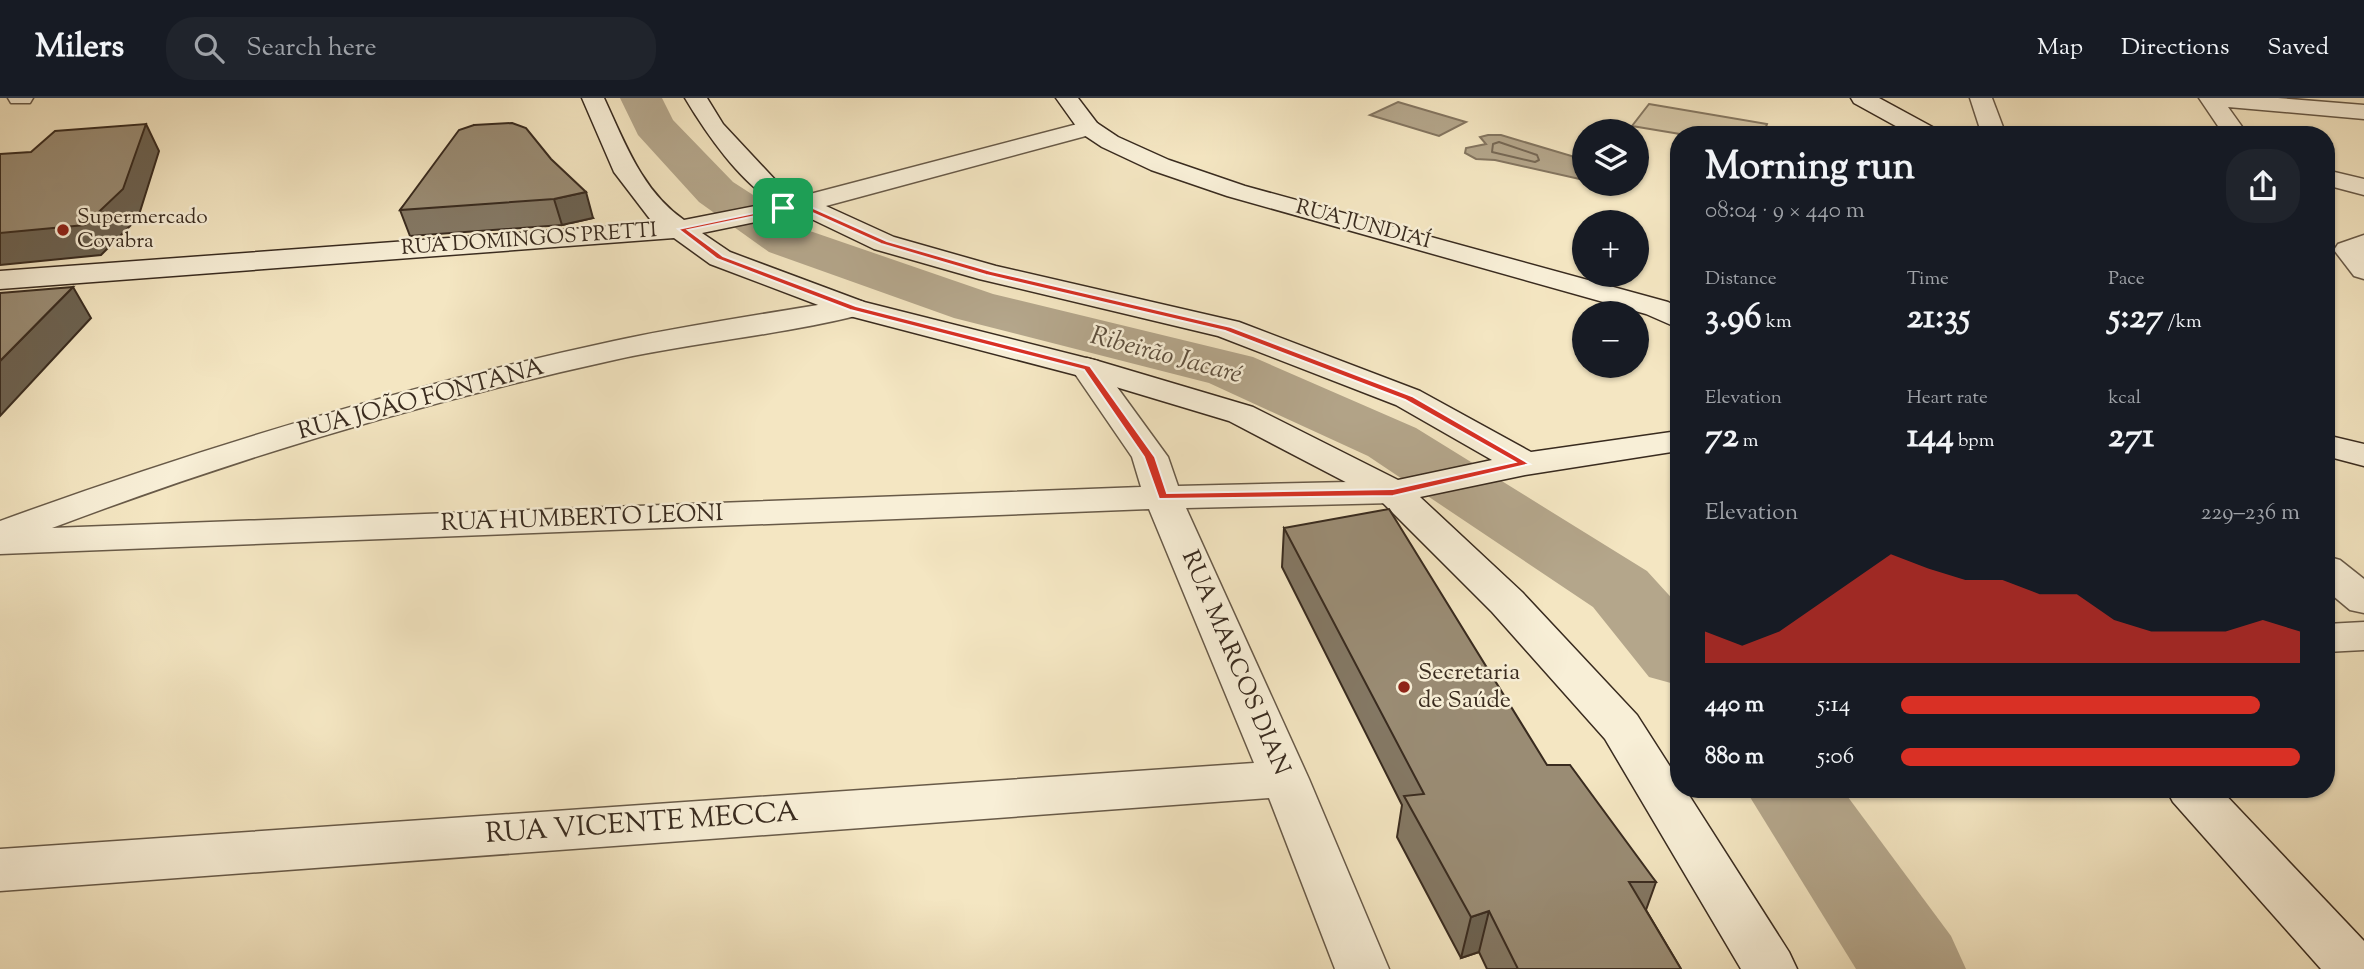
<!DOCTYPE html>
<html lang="en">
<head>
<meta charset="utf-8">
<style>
  body { margin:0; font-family:"Sorts Mill Goudy",serif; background:#20242c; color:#f1f3f6; height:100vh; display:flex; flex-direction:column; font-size:26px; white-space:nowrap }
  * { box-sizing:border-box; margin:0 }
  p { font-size:23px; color:#9ea1a6 }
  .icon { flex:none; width:38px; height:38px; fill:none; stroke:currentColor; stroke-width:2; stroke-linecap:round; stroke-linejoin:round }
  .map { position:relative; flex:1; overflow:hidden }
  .side { position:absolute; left:1670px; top:28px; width:665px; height:672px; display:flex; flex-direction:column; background:#171b24; border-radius:28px; box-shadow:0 2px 5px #0004 }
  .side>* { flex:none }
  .controls { position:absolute; left:1572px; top:21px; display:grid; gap:14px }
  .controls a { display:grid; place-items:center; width:77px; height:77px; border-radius:50%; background:#171b24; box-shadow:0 2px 5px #0004; font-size:35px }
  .pin { position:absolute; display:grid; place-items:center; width:60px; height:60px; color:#fff; margin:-30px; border-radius:14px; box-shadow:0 4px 10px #0006 }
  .round { display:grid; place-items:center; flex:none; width:74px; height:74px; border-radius:28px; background:#20242c }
  .summary { display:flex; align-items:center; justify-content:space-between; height:119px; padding:0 35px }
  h1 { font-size:38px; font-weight:700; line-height:52px }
  .metrics { display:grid; grid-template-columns:repeat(3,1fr); gap:10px; height:119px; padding:7px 35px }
  .metrics div { display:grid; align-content:center }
  .metrics b { font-size:35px; font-weight:700 }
  .metrics small { font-size:19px; font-weight:400 }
  .metrics p { font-size:19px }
  .chart { height:196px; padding:14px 35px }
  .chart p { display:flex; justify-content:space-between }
  .chart svg { width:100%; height:126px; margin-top:7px; fill:#d93025; opacity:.7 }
  ul { padding:0 35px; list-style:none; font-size:23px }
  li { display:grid; grid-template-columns:112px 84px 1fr; align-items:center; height:52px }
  li i { height:18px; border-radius:9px; background:#d93025 }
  header { display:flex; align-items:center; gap:42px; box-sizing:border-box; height:98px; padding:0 35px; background:#171b24; border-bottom:2px solid #363941 }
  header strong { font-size:33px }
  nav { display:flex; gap:38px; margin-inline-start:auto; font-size:24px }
  .search { width:490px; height:63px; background:#20242c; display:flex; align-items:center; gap:18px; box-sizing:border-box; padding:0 24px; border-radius:28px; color:#9ea1a6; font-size:26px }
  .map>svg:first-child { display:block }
  .green { fill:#d4c6a6; stroke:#867862; stroke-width:2 }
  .water { fill:#b4a68b; stroke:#837560; stroke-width:2 }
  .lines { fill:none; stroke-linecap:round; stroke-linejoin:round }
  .shore { stroke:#766855; stroke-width:2 }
  .river { fill:#b4a68b; fill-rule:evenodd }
  .minor-casing { stroke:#685a48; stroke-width:3 }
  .tertiary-casing { stroke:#685a48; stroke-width:3 }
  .secondary-casing { stroke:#392b1f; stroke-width:3 }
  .minor { fill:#f8efd7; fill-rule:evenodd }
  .tertiary { fill:#f8efd7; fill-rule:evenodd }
  .secondary { fill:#f8efd7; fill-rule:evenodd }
  .wall { fill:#847864; stroke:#392b1f; stroke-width:2 }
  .shaded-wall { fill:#6c6251; stroke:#392b1f; stroke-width:2 }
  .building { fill:#9a8c74; stroke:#392b1f; stroke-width:2 }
  .route { fill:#d93025; stroke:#fff; stroke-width:2; fill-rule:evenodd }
  .poi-dot { fill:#8f2418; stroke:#f8efd7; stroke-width:2.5 }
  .labels { text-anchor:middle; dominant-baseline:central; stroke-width:5; stroke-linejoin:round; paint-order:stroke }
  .far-poi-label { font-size:21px; fill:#392b1f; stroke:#f8efd7; text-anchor:start }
  .far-street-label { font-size:21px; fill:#392b1f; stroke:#f8efd7 }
  .street-label { font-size:24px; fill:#392b1f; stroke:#f8efd7 }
  .poi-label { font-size:24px; fill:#392b1f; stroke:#f8efd7; text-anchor:start }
  .water-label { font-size:26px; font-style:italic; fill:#5e503f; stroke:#f8efd7 }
  .near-street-label { font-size:28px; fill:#392b1f; stroke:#f8efd7 }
</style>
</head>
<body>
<header>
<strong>Milers</strong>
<div class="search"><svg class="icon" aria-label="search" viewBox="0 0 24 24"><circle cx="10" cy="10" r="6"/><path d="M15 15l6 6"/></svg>Search here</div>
<nav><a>Map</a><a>Directions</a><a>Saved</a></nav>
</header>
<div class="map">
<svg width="2364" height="871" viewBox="0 0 2364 871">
  <rect width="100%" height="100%" fill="#f4e6c2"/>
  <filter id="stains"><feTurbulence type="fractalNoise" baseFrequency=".00286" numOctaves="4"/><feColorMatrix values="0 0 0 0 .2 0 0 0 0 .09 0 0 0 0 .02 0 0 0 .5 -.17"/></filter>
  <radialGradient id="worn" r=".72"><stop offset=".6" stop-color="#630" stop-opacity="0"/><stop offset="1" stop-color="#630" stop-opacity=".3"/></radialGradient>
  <path class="green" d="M 1649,6 L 1767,26 L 1763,37 L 1686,37 L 1632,28 Z"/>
  <g class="water">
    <path d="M 1398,4 L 1466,24 L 1439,38 L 1370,17 Z"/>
    <path d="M 1488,37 L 1501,37 L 1575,59 L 1578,68 L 1584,70 L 1584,82 L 1495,62 L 1476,61 L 1465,55 L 1466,50 L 1486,46 L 1480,39 Z"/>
  </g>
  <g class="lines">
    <path class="shore" d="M 1499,44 L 1537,57 L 1539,62 L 1535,64 L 1492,54 L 1493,46 Z"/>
    <g class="river">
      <path d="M 620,0 L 662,0 L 673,22 L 733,84 L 807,132 L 993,196 L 1253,259 L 1416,330 L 1647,473 L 1678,507 L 1678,587 L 1649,579 L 1593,509 L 1368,358 L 1209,285 L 954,220 L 769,154 L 699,104 L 638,37 Z"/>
      <path d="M 1745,691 L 1842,691 L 1951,838 L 1966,871 L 1856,871 Z"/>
    </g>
    <g class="minor-casing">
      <g id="minor">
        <path d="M 8,0 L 33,0 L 30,5 L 11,5 Z"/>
        <path d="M 1970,0 L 1992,0 L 2006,37 L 1982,37 Z"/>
        <path d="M 2199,0 L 2278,0 L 2364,7 L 2364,21 L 2228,9 L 2248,37 L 2224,37 Z"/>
        <path d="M 1089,23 L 1097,25 L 1101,30 L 1097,35 L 800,115 L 791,113 L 787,107 L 791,101 Z"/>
        <path d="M 2326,72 L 2364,81 L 2364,97 L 2326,87 Z"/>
        <path d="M 2364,137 L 2364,181 L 2354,178 L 2334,152 L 2338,146 Z"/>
        <path d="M 853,201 L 864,204 L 868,210 L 864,216 C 782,237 696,244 614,262 C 423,304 235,361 52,430 L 1141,389 L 1132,359 L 1071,270 L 1076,263 L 1087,260 L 1098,263 L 1168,359 L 1178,388 L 1393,383 L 1406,386 L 1411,394 L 1406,402 L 1393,405 L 1186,410 L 1309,681 L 1389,871 L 1335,871 L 1269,700 L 0,793 L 0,751 L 1254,665 L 1149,411 L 0,456 L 0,423 C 201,350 405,288 614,243 C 693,226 773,215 853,201 Z"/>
        <path d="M 2364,524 L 2364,552 L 2326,554 L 2326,526 Z"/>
      </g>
    </g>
    <g class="tertiary-casing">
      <path id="tertiary" d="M 2326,458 L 2340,462 L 2364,481 L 2364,515 L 2350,512 L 2326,492 Z"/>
    </g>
    <g class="secondary-casing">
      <g id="secondary">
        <path d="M 582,0 L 604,0 C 625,45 642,93 684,122 L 776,104 C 742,88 704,32 685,0 L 707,0 L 723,26 L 780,87 L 894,139 L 996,168 L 1239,224 L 1420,293 L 1531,354 L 1678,333 L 1678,353 L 1525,377 L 1420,399 L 1522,494 L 1637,617 L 1678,681 L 1678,691 L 1685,691 L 1789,854 L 1797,871 L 1741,871 L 1605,641 L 1492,514 L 1380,402 L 1229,323 L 1076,277 L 842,216 L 710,166 L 674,140 L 0,191 L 0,173 L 653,125 L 614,74 ZM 799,115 L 874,151 L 979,181 L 1218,238 L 1396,307 L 1492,362 L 1398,382 L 1253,309 L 1098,263 L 864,204 L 730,154 L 702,135 Z"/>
        <path d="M 1056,0 L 1078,0 L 1097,25 L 1118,39 L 1169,62 L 1245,88 L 1668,204 L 1678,209 L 1678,230 L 1646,216 L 1227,98 L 1151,72 L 1102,49 L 1081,35 Z"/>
        <path d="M 1851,0 L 1879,0 L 1938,32 L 1942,37 L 1912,37 L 1854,5 Z"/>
        <path d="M 2326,337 L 2364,346 L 2364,368 L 2326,358 Z"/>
        <path d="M 2166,691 L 2220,691 L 2364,843 L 2364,871 L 2321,871 L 2173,704 Z"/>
      </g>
    </g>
    <use href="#minor" class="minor"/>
    <use href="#tertiary" class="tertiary"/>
    <use href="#secondary" class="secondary"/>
  </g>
  <g class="wall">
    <path d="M 474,27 L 593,120 L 562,127 L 410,138 L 400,112 Z"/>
    <path d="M 1284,430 L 1547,667 L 1656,784 L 1646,812 L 1681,871 L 1487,871 L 1479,854 L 1461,860 L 1397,739 L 1402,707 L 1282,469 Z"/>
  </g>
  <g class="shaded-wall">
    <path d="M 146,26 L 159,53 L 138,120 L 101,157 L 0,167 L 0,135 Z"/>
    <path d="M 586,94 L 593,120 L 562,127 L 554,101 Z"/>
    <path d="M 73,189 L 91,220 L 0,318 L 0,263 Z"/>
    <path d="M 1489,813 L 1479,854 L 1461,860 L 1471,819 Z"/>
  </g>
  <g class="building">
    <path d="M 512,25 L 526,30 L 551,61 L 586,94 L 554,101 L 400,112 L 459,32 L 474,27 Z"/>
    <path d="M 146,26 L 123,91 L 85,127 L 0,135 L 0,56 L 31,54 L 55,33 Z"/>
    <path d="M 73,189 L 0,263 L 0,195 Z"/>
    <path d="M 1389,411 L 1547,667 L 1570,667 L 1656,784 L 1629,784 L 1681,871 L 1518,871 L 1489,813 L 1471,819 L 1404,698 L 1424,696 L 1284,430 Z"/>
  </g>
  <path class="route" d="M 802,105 L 887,143 L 991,173 L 1231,229 L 1412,298 L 1530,366 L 1393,398 L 1159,401 L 1144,359 L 1084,272 L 850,212 L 717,161 L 678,131 ZM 799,109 L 881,146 L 986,177 L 1225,233 L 1405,302 L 1515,364 L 1393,391 L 1167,395 L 1155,359 L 1090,268 L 856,208 L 723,158 L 688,132 Z"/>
  <g class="poi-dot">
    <circle cx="63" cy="132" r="7"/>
    <circle cx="1404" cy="589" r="7"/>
  </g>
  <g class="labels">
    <g class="far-poi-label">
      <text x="77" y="120">Supermercado<tspan x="77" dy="24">Covabra</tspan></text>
    </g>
    <g class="far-street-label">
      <text transform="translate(1363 127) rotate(15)">RUA JUNDIAÍ</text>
      <text transform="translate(529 142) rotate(-4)">RUA DOMINGOS PRETTI</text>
    </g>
    <g class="street-label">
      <text transform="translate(421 302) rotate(-15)">RUA JOÃO FONTANA</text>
      <text transform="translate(582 421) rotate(-2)">RUA HUMBERTO LEONI</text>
      <text transform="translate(1235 565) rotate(67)">RUA MARCOS DIAN</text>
    </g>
    <g class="poi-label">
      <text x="1418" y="575">Secretaria<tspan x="1418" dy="28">de Saúde</tspan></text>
    </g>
    <g class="water-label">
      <text transform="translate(1166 258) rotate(15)">Ribeirão Jacaré</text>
    </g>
    <g class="near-street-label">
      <text transform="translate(642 726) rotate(-4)">RUA VICENTE MECCA</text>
    </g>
  </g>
  <rect width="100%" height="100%" filter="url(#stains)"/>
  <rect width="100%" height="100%" fill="url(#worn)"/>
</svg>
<div class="controls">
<a><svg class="icon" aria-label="layers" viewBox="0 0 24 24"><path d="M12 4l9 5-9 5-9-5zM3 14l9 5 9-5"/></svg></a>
<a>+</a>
<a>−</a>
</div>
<div class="pin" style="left:783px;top:110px;background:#1e9e55"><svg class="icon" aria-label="arrive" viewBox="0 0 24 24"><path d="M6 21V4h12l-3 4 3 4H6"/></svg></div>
<section class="side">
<div class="summary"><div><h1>Morning run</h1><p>08:04 · 9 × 440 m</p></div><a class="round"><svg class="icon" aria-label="share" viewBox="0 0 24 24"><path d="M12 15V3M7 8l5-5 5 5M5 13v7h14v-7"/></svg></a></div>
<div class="metrics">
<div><p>Distance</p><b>3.96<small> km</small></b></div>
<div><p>Time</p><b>21:35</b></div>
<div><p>Pace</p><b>5:27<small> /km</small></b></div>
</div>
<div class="metrics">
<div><p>Elevation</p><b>72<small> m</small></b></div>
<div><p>Heart rate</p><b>144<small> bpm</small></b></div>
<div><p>kcal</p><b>271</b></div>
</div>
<div class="chart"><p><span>Elevation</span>229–236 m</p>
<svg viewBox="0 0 160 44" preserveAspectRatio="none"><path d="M0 44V33L10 38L20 33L30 24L40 15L50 6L60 11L70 15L80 15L90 20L100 20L110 29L120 33L130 33L140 33L150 29L160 33V44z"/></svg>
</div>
<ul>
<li><b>440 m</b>5:14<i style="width:90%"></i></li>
<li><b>880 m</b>5:06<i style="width:100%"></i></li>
</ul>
</section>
</div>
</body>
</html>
